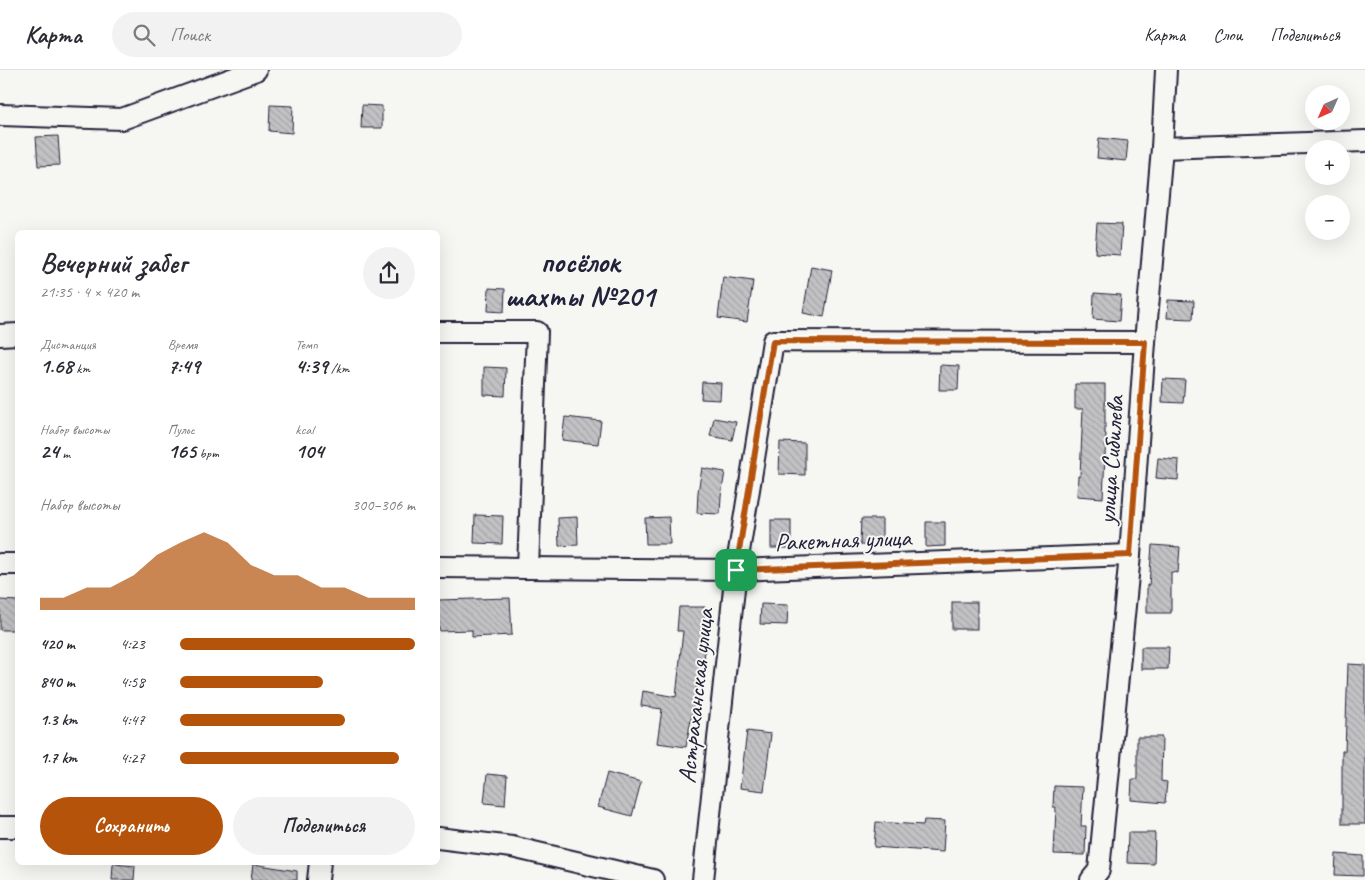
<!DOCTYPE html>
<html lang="ru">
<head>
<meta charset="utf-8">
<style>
  body { margin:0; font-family:Caveat,sans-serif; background:#f2f2f3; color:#2b2b33; height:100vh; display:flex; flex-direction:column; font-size:19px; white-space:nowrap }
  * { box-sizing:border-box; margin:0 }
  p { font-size:16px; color:#7c7c81 }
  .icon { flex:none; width:28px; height:28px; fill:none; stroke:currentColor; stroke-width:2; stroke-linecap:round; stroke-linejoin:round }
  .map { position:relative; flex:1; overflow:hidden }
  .sheet { position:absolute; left:15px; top:160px; width:425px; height:635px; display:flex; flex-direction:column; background:#fff; border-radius:8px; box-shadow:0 5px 20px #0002 }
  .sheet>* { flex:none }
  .needle { width:32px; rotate:225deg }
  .controls { position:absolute; left:1305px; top:15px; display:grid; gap:10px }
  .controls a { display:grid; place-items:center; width:45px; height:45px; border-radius:50%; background:#fff; box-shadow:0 5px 20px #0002; font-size:25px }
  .pin { position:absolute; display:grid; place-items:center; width:42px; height:42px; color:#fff; margin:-21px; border-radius:10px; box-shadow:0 2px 8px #0006 }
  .round { display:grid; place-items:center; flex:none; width:52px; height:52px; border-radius:26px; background:#f2f2f3 }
  .summary { display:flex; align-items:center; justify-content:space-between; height:85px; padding:0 25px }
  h1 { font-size:28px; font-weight:700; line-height:38px }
  .metrics { display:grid; grid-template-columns:repeat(3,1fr); gap:8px; height:85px; padding:5px 25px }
  .metrics div { display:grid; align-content:center }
  .metrics b { font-size:21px; font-weight:700 }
  .metrics small { font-size:14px; font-weight:400 }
  .metrics p { font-size:14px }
  .chart { height:140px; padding:10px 25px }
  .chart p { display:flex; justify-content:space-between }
  .chart svg { width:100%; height:90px; margin-top:5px; fill:#b45309; opacity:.7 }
  .action { display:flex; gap:10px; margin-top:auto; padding:10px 25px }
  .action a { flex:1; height:58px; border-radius:30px; background:#b45309; color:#fff; font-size:20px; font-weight:700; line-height:58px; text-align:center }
  .action a+a { background:#f2f2f3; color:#2b2b33 }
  ul { padding:0 25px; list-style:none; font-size:16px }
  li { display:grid; grid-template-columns:80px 60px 1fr; align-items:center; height:38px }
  li i { height:12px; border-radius:6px; background:#b45309 }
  header { display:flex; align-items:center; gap:30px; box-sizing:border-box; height:70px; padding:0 25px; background:#fff; border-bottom:1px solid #e1e1e2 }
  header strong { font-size:24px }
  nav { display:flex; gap:28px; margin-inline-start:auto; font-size:18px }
  .search { width:350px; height:45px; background:#f2f2f3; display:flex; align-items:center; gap:12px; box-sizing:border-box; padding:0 18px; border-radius:28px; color:#7c7c81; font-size:19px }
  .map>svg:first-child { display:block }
  .building { fill:url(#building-back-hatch); stroke:#22223b }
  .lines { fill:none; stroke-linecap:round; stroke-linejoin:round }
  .street-casing { stroke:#22223b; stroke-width:24 }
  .street { stroke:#f6f6f2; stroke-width:20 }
  .route-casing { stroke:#fff; stroke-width:10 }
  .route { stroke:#b45309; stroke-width:6 }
  .labels { text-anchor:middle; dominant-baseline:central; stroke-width:4; stroke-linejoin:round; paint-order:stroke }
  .street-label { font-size:25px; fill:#22223b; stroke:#f6f6f2 }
  .district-label { font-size:30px; font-weight:bold; fill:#22223b; stroke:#f6f6f2 }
</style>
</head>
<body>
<header>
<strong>Карта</strong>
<div class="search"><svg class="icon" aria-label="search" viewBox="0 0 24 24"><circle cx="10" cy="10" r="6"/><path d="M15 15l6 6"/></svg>Поиск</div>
<nav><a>Карта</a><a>Слои</a><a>Поделиться</a></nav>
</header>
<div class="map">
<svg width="1365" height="810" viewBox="0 0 1365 810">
  <defs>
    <pattern id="building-back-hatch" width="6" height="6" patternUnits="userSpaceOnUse" patternTransform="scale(1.25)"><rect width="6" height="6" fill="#c2c2c4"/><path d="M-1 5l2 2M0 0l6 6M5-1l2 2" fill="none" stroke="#a6a6a9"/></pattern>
  </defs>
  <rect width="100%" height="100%" fill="#f6f6f2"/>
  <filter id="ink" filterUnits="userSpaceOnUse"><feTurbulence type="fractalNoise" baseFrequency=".02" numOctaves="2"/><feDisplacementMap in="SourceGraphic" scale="10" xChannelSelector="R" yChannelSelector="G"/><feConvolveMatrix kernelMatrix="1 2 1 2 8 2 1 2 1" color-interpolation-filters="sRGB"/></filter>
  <g filter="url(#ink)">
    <g class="building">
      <path d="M 270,35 L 293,36 L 292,63 L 269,61 Z"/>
      <path d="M 362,35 L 382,36 L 382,58 L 361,58 Z"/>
      <path d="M 58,66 L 60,95 L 38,96 L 36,67 Z"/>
      <path d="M 1099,68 L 1128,71 L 1126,91 L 1097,88 Z"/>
      <path d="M 1097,153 L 1122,154 L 1120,185 L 1095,183 Z"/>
      <path d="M 811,196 L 832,200 L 824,247 L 803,243 Z"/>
      <path d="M 723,207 L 753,211 L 747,252 L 718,248 Z"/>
      <path d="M 489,218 L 505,219 L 504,242 L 488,241 Z"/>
      <path d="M 1094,223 L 1121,225 L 1119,251 L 1093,249 Z"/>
      <path d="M 1168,230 L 1194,231 L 1193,249 L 1167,248 Z"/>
      <path d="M 940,295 L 959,296 L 958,320 L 939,320 Z"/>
      <path d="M 484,297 L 506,298 L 505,326 L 484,325 Z"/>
      <path d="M 1163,309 L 1185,310 L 1183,333 L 1162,332 Z"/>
      <path d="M 702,312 L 721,313 L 720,330 L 701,329 Z"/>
      <path d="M 1075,314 L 1105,314 L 1105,364 L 1106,364 L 1103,428 L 1077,426 L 1078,406 L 1080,406 L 1083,339 L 1075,339 Z"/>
      <path d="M 565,347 L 601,351 L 598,374 L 562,370 Z"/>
      <path d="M 714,348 L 736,352 L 732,370 L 710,366 Z"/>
      <path d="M 780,372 L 805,373 L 805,405 L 779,404 Z"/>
      <path d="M 1158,388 L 1179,390 L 1178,410 L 1156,408 Z"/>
      <path d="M 702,398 L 725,402 L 721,426 L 720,444 L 697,443 L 698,422 Z"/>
      <path d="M 475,445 L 503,446 L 502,474 L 474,473 Z"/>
      <path d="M 577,447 L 578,475 L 559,476 L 558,448 Z"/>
      <path d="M 669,447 L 670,474 L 646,474 L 645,448 Z"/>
      <path d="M 861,449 L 882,449 L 882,476 L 860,475 Z"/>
      <rect x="771" y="450" width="20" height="28"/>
      <path d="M 926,452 L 945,452 L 945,476 L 926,477 Z"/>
      <path d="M 1152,475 L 1180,477 L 1178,503 L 1171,502 L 1171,543 L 1147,543 L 1147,515 L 1149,515 Z"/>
      <path d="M 510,528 L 512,565 L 472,567 L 472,560 L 439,561 L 438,530 Z"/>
      <path d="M 0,530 L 18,531 L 18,560 L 0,560 Z"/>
      <rect x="952" y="532" width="25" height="27"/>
      <path d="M 761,534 L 788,535 L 787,555 L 760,554 Z"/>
      <path d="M 679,537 L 705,537 L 702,578 L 705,578 L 703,605 L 699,605 L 686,677 L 657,673 L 662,639 L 641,636 L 643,621 L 676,627 L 683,561 L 677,561 Z"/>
      <path d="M 1141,577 L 1169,577 L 1168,599 L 1141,599 Z"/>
      <path d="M 1348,594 L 1365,595 L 1365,754 L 1342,754 L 1342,681 L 1345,681 Z"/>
      <path d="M 747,661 L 771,664 L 764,721 L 740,718 Z"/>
      <path d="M 1137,667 L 1162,667 L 1161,711 L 1167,712 L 1165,733 L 1131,730 L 1132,709 L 1137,709 Z"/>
      <path d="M 607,703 L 641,712 L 632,746 L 598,737 Z"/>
      <path d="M 487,704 L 507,706 L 505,735 L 484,733 Z"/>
      <path d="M 1054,716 L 1083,717 L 1081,756 L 1086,756 L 1085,785 L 1054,784 L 1056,737 L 1053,737 Z"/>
      <path d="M 924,750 L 945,751 L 943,782 L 874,777 L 876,752 L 923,755 Z"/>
      <path d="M 1128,763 L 1155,763 L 1154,794 L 1127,793 Z"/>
      <path d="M 1336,784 L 1363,786 L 1363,806 L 1335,805 Z"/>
      <path d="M 113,794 L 135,796 L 134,810 L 112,810 Z"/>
      <path d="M 253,794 L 297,801 L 297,810 L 251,810 Z"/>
    </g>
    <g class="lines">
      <g class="street-casing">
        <g id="street">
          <path d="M 0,45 L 122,49 L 256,0"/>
          <path d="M 1162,78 L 1365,71"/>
          <path d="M 438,262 L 537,262 L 528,498"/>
          <path d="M 0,265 L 18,264"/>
          <path d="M 0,494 L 18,494"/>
          <path d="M 438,497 L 736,500 L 1130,485"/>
          <path d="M 0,757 L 18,757"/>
          <path d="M 438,768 L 512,777 L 653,810"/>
          <path d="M 318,810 L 320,792"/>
          <path d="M 703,810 L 736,500 L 773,271 L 1145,272"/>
          <path d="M 1091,810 L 1099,800 L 1130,485 L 1145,272 L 1162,78 L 1166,0"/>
        </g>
      </g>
      <use href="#street" class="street"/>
    </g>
  </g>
  <g class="lines" filter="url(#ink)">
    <g class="route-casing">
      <path id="route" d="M 773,271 L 1145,272 L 1130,485 L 736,500 Z"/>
    </g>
    <use href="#route" class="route"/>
  </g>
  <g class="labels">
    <g class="street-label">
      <text transform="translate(1111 390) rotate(-86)">улица Сибилева</text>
      <text transform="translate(843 470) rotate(-2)">Ракетная улица</text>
      <text transform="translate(696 626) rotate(-84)">Астраханская улица</text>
    </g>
    <g class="district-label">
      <text x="580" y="192">посёлок<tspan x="580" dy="34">шахты №201</tspan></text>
    </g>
  </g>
</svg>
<div class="controls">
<a><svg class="needle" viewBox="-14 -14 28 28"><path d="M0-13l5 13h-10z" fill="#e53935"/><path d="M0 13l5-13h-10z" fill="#7c7c81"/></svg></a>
<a>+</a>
<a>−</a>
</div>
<div class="pin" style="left:736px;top:500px;background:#1e9e55"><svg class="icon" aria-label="arrive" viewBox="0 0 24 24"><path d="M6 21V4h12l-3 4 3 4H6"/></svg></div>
<section class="sheet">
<div class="summary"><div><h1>Вечерний забег</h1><p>21:35 · 4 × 420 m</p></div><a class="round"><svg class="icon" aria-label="share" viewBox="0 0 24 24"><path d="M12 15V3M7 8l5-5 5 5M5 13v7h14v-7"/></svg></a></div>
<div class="metrics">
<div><p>Дистанция</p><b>1.68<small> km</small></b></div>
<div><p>Время</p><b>7:49</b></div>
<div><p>Темп</p><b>4:39<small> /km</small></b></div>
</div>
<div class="metrics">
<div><p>Набор высоты</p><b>24<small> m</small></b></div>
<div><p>Пульс</p><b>165<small> bpm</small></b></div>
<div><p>kcal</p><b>104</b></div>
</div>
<div class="chart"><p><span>Набор высоты</span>300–306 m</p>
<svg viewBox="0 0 160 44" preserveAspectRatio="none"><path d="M0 44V38L10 38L20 33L30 33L40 27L50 17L60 11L70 6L80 11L90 22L100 27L110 27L120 33L130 33L140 38L150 38L160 38V44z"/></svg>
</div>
<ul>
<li><b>420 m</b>4:23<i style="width:100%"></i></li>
<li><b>840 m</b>4:58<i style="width:61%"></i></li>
<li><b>1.3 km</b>4:47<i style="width:70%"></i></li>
<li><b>1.7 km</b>4:27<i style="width:93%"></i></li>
</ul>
<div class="action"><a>Сохранить</a><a>Поделиться</a></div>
</section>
</div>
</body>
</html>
